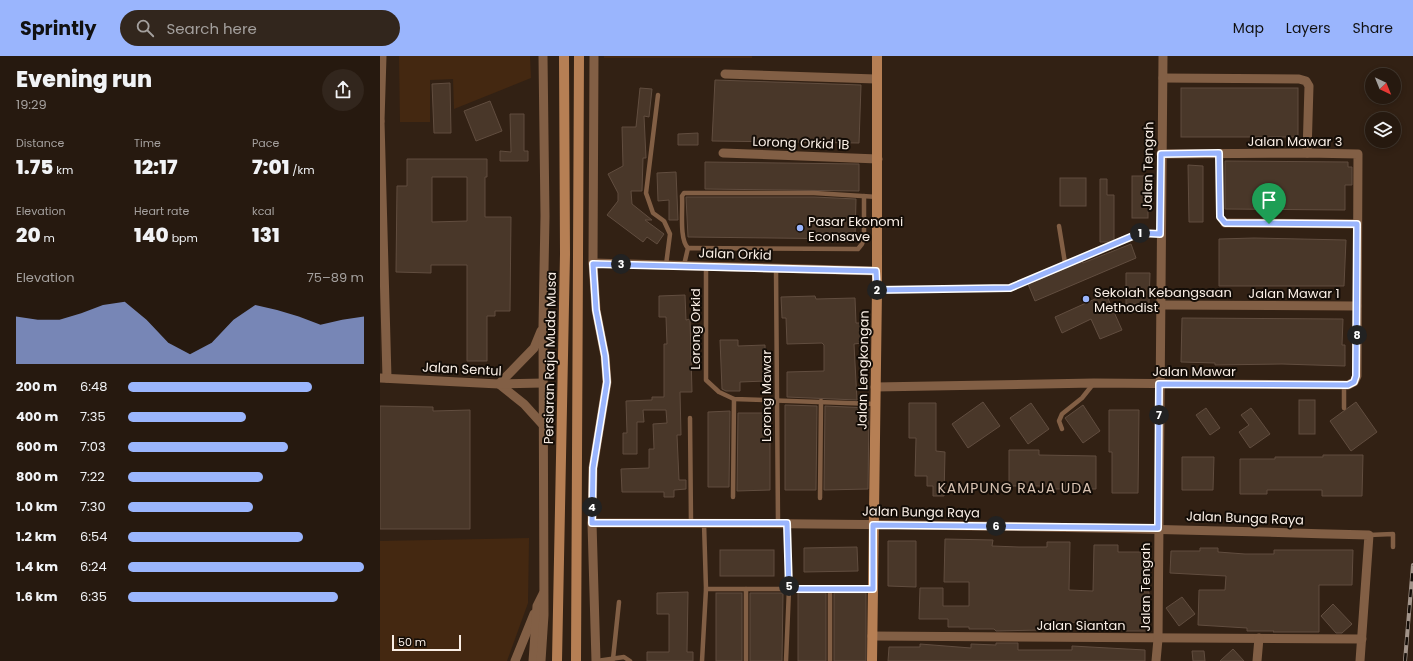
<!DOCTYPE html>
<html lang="en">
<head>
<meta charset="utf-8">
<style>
  body { margin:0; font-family:Poppins,sans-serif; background:#32261d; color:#f1f3f6; height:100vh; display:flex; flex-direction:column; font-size:15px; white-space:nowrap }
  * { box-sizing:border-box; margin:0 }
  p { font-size:13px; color:#a4a09e }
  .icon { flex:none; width:22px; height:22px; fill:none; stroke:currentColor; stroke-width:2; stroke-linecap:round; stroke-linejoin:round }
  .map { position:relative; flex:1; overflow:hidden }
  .panel { display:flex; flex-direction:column; background:#26190f; width:380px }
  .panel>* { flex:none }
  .needle { width:26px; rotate:137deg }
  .tools { position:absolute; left:985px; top:12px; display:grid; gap:8px }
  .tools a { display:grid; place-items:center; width:36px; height:36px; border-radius:50%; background:#26190f; box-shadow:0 2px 6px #0003,0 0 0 1px #42382f; font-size:20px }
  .scale { position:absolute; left:12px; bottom:10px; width:69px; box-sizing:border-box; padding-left:4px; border:2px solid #f9eee5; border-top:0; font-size:11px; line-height:14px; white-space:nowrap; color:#f9eee5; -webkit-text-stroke:3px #140d07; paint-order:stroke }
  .pin { position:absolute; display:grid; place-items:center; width:34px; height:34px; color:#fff; margin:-41px -17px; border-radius:50% 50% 50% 0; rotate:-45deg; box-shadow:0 0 4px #0007 }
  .pin .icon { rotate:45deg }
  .km { position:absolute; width:20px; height:20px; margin:-10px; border-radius:50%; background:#222; color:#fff; font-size:11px; line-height:20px; text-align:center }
  .round { display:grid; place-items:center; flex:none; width:42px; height:42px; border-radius:21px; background:#32261d }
  .overview { display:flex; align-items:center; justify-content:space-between; height:68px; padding:0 16px }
  h1 { font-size:22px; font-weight:800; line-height:30px }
  .stats { display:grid; grid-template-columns:repeat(3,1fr); gap:6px; height:68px; padding:4px 16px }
  .stats div { display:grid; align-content:center }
  .stats b { font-size:20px; font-weight:800 }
  .stats small { font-size:11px; font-weight:400 }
  .stats p { font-size:11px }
  .chart { height:112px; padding:8px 16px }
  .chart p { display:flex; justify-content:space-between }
  .chart svg { width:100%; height:72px; margin-top:4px; fill:#9ab5fd; opacity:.7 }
  ul { padding:0 16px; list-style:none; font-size:13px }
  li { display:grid; grid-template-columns:64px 48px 1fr; align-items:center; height:30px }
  li i { height:10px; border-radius:5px; background:#9ab5fd }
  header { display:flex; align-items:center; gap:24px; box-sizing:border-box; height:56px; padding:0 20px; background:#9ab5fd; color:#111 }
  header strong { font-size:19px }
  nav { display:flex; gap:22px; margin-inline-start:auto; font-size:14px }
  .search { width:280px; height:36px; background:#32261d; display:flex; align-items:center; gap:10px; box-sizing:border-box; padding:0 14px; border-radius:22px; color:#a4a09e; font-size:15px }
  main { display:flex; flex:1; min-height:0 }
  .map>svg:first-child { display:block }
  .green { fill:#442811 }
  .building { fill:#493729; stroke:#614d3f; fill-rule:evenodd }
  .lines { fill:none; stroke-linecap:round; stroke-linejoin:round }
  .lane { stroke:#825f45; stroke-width:4.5 }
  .street { stroke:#825f45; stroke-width:9 }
  .secondary { stroke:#b67f54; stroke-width:10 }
  .rail-casing { stroke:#a2948a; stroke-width:4 }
  .rail { stroke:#140d07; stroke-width:2.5; stroke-dasharray:8; stroke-linecap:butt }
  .route-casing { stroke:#fff; stroke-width:8 }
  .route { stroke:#9ab5fd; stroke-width:5 }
  .poi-dot { fill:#9ab5fd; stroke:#140d07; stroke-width:1.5 }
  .labels { text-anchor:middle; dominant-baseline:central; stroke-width:4; stroke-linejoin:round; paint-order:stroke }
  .street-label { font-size:13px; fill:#f9eee5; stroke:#140d07 }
  .poi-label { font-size:13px; fill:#f9eee5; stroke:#140d07; text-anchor:start }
  .neighbourhood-label { font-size:14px; letter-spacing:1px; fill:#d7c1b0; stroke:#140d07 }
</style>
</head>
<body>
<header>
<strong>Sprintly</strong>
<div class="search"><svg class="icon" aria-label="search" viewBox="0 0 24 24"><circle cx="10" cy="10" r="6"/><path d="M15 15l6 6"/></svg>Search here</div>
<nav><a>Map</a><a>Layers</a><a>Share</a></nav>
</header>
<main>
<section class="panel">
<div class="overview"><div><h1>Evening run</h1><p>19:29</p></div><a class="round"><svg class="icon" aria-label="share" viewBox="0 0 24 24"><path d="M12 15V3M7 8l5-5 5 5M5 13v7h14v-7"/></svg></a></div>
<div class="stats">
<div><p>Distance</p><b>1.75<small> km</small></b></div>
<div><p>Time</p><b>12:17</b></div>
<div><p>Pace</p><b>7:01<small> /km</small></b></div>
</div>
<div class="stats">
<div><p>Elevation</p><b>20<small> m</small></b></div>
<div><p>Heart rate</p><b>140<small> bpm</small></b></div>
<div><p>kcal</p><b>131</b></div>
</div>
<div class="chart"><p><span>Elevation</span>75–89 m</p>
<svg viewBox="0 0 160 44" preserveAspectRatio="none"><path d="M0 44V15L10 17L20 17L30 13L40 8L50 6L60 17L70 31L80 38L90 31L100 17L110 8L120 11L130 15L140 20L150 17L160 15V44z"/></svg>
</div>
<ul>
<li><b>200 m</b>6:48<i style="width:78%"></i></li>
<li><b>400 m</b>7:35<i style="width:50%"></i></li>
<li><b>600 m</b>7:03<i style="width:68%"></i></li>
<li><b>800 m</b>7:22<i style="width:57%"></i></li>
<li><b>1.0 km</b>7:30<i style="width:53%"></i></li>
<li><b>1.2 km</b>6:54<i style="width:74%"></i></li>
<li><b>1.4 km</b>6:24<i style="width:100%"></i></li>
<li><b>1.6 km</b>6:35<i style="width:89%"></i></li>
</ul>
</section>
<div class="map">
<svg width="1033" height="605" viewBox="0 0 1033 605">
  <rect width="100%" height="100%" fill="#322114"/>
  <g class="green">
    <path d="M 19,0 L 150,0 L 151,22 L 74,53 L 73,23 L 50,24 L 50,66 L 20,66 Z"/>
    <rect x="224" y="0" width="148" height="2"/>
    <path d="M 149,482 L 148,547 L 127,605 L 0,605 L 0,485 Z"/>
  </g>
  <g class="building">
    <path d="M 335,24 L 481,29 L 479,87 L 332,85 Z"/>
    <path d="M 70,27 L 71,77 L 54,77 L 52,28 Z"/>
    <path d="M 260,32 L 272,33 L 269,61 L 264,60 L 266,102 L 263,102 L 262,135 L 251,135 L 252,148 L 272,164 L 265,164 L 284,178 L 277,188 L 267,181 L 263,186 L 227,159 L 238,145 L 238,137 L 228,118 L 243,110 L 242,71 L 256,71 Z"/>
    <rect x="801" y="32" width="117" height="49"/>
    <path d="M 110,45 L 122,75 L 96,85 L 84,55 Z"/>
    <path d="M 130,58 L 144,58 L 144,95 L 148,95 L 148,105 L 120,105 L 120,95 L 131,96 Z"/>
    <path d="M 318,77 L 318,89 L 298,89 L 298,78 Z"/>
    <path d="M 27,103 L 107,103 L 107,121 L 105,121 L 105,161 L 131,161 L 130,255 L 115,255 L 115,260 L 107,260 L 107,305 L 87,305 L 87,209 L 51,209 L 51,217 L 16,216 L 17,130 L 27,130 ZM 52,121 L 87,121 L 87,165 L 52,166 Z"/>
    <path d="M 845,105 L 968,106 L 968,111 L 972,111 L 972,129 L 965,129 L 965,154 L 845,153 Z"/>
    <path d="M 325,106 L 479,108 L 479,135 L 325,133 Z"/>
    <path d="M 808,109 L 823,110 L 823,166 L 809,166 Z"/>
    <path d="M 296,116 L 298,164 L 289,164 L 289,144 L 278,145 L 277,117 Z"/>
    <rect x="752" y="120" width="16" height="42"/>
    <rect x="680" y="122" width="26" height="28"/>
    <path d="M 720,123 L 727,123 L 727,139 L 734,139 L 734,184 L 730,186 L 720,186 Z"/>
    <path d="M 306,141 L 434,141 L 476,143 L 475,183 L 308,181 Z"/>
    <path d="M 874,182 L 966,184 L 964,230 L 839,230 L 839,183 Z"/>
    <path d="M 751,188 L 756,202 L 655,245 L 648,228 L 702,205 L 703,207 Z"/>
    <path d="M 746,217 L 770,217 L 769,248 L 746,248 Z"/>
    <path d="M 726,238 L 742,274 L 720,283 L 711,263 L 682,277 L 675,261 Z"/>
    <path d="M 305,239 L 306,264 L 310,263 L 312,336 L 300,336 L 301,379 L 297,379 L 299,424 L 306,424 L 306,433 L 294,434 L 294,441 L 284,441 L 284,436 L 242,436 L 241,413 L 269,412 L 269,393 L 274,393 L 273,368 L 287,367 L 286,354 L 263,354 L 264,366 L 257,366 L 257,398 L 243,398 L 243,377 L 247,377 L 246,345 L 272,344 L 272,341 L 284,341 L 284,288 L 287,288 L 286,261 L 279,261 L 279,240 Z"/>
    <path d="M 435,240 L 436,243 L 475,242 L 476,267 L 481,267 L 482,287 L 474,288 L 477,344 L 407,341 L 407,316 L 444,315 L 444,289 L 442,287 L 407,288 L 406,262 L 402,262 L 401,241 Z"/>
    <path d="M 802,262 L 963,263 L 962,289 L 965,289 L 965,310 L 902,308 L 835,309 L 835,307 L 801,306 Z"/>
    <path d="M 340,284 L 358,284 L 358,290 L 385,289 L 386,325 L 360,326 L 360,335 L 346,335 L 342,333 Z"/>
    <rect x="919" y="344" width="16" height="34"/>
    <path d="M 603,346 L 620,370 L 588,392 L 572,368 Z"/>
    <path d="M 976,346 L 997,376 L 971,395 L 950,365 Z"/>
    <path d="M 529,347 L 556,347 L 556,395 L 565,396 L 564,440 L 553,440 L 553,430 L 547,430 L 547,420 L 535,420 L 536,382 L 529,382 Z"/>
    <path d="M 651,347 L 669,373 L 648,388 L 630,362 Z"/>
    <path d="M 405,349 L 437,350 L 436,434 L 405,434 Z"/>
    <path d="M 703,349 L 720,375 L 703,387 L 685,362 Z"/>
    <path d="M 0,350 L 53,351 L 53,355 L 90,354 L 90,473 L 0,473 Z"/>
    <path d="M 445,350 L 489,352 L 488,433 L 444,434 Z"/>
    <path d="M 826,352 L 840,372 L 830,379 L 816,359 Z"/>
    <path d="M 871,352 L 890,378 L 870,392 L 859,376 L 869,369 L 861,359 Z"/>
    <path d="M 729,354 L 759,354 L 758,437 L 732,437 L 732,396 L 729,396 Z"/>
    <path d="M 350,355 L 349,431 L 328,431 L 328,356 Z"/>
    <path d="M 358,357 L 390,357 L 390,434 L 357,435 Z"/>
    <path d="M 629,394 L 659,394 L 659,399 L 716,400 L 716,433 L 672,433 L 672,430 L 629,430 Z"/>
    <path d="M 943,399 L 983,399 L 982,440 L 942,440 L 942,434 L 887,434 L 887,438 L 860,438 L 860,403 L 895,403 L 895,401 L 943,401 Z"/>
    <path d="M 802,401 L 834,401 L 833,434 L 802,434 Z"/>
    <path d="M 565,483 L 613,484 L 612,490 L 639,491 L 667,491 L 667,486 L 690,486 L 689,534 L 713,535 L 714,489 L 738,489 L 738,496 L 764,496 L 764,536 L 769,536 L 768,575 L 742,575 L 742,572 L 712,572 L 712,567 L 686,566 L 686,568 L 661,568 L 661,574 L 616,575 L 614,573 L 589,573 L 589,571 L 568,571 L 568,563 L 539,563 L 540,532 L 563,532 L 563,550 L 589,550 L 589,526 L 564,526 Z"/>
    <path d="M 508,485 L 536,485 L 536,531 L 508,530 Z"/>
    <path d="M 477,491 L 478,515 L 424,516 L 424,492 Z"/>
    <path d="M 820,492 L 838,492 L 838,496 L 865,498 L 894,498 L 894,494 L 973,494 L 972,529 L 939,529 L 939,576 L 893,576 L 894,575 L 867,575 L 867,572 L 818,569 L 819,534 L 845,534 L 846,520 L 790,517 L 791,495 L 820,495 Z"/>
    <rect x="340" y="494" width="54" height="26"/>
    <path d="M 308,536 L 307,596 L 313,596 L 313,605 L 267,605 L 267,596 L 289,596 L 289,558 L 277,558 L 277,537 Z"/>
    <rect x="336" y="537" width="26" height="68"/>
    <path d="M 370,537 L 403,537 L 402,605 L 370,605 Z"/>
    <rect x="418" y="537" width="28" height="68"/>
    <rect x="454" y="537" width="32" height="68"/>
    <path d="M 802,541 L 815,558 L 799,570 L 786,552 Z"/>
    <path d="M 953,548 L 972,568 L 962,577 L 956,577 L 941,560 Z"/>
    <path d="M 616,587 L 638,587 L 638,594 L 692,594 L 692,590 L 765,594 L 765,605 L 508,605 L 509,591 L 540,591 L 540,588 L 591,592 L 591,588 L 616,589 Z"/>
    <path d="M 853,593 L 864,605 L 840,605 Z"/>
    <path d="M 812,595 L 824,595 L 825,605 L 813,605 Z"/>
  </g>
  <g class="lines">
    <g class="lane">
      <path d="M 278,39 L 266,137 L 273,157 L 284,165 L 290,178 L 286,209"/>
      <path d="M 839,97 L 840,161 L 845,167"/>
      <path d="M 679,170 L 685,207"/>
      <path d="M 308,192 C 299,183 303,154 302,140 L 304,137 L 434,137 L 498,141"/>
      <path d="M 304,209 L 308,192 L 478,193 L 482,188 L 484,182 L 484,140"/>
      <path d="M 326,211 L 326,324 L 339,336 L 354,343 L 495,348"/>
      <path d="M 396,213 L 398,467"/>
      <path d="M 497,234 L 630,232 L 760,177 L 780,178"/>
      <path d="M 964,352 L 964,329"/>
      <path d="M 310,362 L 311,467"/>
      <path d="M 682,373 L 679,365 L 682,358 L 702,342 L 714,327"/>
      <path d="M 353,441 L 354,343"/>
      <path d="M 440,442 L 441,345"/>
      <path d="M 989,479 L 1013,478 L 1013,491"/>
      <path d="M 326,533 L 493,533"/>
      <path d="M 366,533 L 366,605"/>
      <path d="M 450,533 L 450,605"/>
      <path d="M 233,603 L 239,546"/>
      <path d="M 217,605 L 244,601 L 250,605"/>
      <path d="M 322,605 L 326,533 L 324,467"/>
      <path d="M 406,605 L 409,533 L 407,467"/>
    </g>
    <g class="street">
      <path d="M 214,0 L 213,207 L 216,254 L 225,300 L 227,326 L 213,412 L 212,467 L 216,605"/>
      <path d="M 345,18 L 496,23"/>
      <path d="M 783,22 L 919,23 L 926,25 L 929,30 L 927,97"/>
      <path d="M 0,65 L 7,322"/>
      <path d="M 0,65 L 2,0"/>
      <path d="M 343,97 L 498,103"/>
      <path d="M 845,167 L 977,168"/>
      <path d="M 213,207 L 496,215"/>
      <path d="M 780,249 L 977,250"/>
      <path d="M 161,275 L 154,292 L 119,328 L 144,348 L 163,369"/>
      <path d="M 0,322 L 119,328 L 163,327"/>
      <path d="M 495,331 L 714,327 L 968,329 L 974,326 L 977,320 L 978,98 L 927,97 L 781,98"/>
      <path d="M 212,467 C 471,467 730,471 989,479 L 980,605"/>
      <path d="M 492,580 L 982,583"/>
      <path d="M 135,605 L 154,558"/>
      <path d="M 153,605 L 157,550 L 163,538"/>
      <path d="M 161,605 L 164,559 L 163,271 L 165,160 L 163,0"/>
      <path d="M 776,605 L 778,583 L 783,0"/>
      <path d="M 877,605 L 879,582"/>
    </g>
    <g class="secondary">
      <path d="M 177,605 L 185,198 L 184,0"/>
      <path d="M 196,605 L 199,0"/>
      <path d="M 492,605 L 497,234 L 497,0"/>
    </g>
    <g class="rail-casing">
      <path id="rail" d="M 1025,605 L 1033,509"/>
    </g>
    <use href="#rail" class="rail"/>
  </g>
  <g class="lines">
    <g class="route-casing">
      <path id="route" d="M 839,97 L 840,161 L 845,167 L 977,168 L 976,320 L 974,326 L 968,329 L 779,328 L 778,472 L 493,469 L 493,533 L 409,533 L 407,467 L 212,467 L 213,412 L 227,326 L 225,300 L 216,254 L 213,208 L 496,215 L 497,234 L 630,232 L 760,177 L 780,178 L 781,98 Z"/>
    </g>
    <use href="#route" class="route"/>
  </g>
  <g class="poi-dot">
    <circle cx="420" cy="172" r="4"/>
    <circle cx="706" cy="243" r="4"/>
  </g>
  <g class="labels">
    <g class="street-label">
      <text x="915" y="85">Jalan Mawar 3</text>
      <text transform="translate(421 87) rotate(2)">Lorong Orkid 1B</text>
      <text transform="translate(768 110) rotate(-89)">Jalan Tengah</text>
      <text transform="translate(355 198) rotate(2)">Jalan Orkid</text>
      <text x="914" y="237">Jalan Mawar 1</text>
      <text transform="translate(315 273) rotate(-90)">Lorong Orkid</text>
      <text transform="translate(170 302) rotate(-89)">Persiaran Raja Muda Musa</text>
      <text transform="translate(82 313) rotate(3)">Jalan Sentul</text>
      <text transform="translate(483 314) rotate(-89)">Jalan Lengkongan</text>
      <text x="814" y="315">Jalan Mawar</text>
      <text transform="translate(386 340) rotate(-90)">Lorong Mawar</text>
      <text transform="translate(541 456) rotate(1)">Jalan Bunga Raya</text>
      <text transform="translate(865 462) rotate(2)">Jalan Bunga Raya</text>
      <text transform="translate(765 531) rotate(-90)">Jalan Tengah</text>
      <text x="701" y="569">Jalan Siantan</text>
    </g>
    <g class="poi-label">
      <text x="428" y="165">Pasar Ekonomi<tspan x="428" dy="15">Econsave</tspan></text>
      <text x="714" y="236">Sekolah Kebangsaan<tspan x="714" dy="15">Methodist</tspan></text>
    </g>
    <g class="neighbourhood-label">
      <text x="635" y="432">KAMPUNG RAJA UDA</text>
    </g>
  </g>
</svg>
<div class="tools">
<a><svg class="needle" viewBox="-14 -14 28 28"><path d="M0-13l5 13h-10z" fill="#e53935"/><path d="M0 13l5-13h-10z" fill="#a4a09e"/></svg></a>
<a><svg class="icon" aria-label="layers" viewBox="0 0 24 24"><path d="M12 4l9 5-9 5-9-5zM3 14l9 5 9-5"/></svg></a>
</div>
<div class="scale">50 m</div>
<div class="pin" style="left:889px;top:168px;background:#1e9e55"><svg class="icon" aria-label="arrive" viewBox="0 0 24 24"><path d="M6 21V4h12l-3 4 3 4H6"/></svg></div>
<b class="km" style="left:760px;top:177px">1</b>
<b class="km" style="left:497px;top:234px">2</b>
<b class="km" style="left:241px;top:208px">3</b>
<b class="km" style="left:212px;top:451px">4</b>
<b class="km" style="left:409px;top:530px">5</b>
<b class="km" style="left:616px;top:470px">6</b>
<b class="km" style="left:779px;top:359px">7</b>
<b class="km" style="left:977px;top:279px">8</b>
</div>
</main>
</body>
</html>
